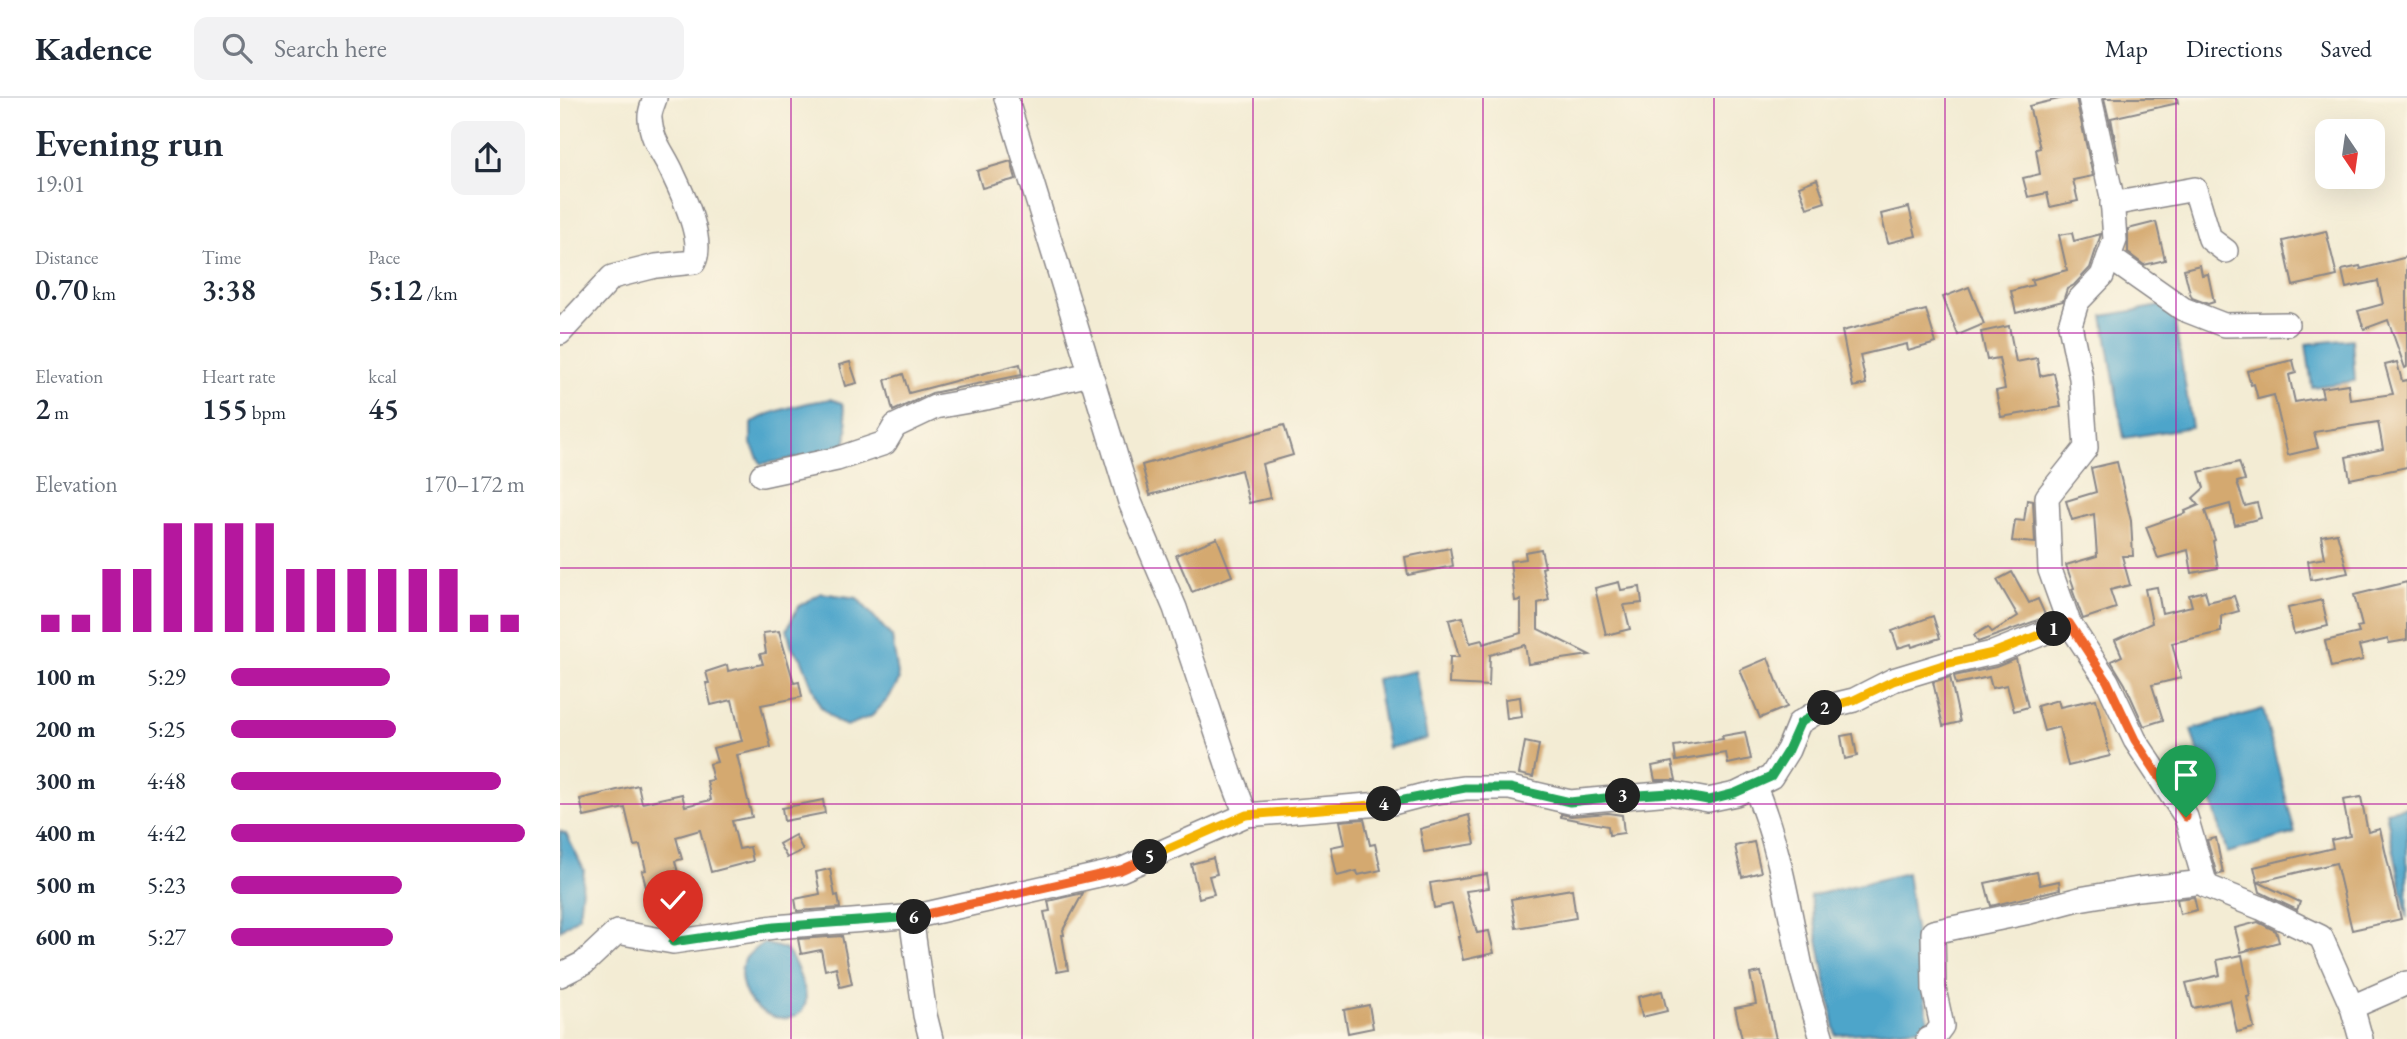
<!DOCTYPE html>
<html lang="en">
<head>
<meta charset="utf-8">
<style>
  body { margin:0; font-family:"EB Garamond",serif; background:#f2f2f3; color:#1f2937; height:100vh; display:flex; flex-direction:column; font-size:26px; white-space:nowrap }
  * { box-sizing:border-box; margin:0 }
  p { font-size:23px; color:#747a83 }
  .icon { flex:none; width:38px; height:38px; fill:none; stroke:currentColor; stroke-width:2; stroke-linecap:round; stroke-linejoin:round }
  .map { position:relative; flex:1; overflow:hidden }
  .sheet { display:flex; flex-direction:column; background:#fff; width:560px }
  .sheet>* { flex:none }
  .needle { width:46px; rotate:167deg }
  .buttons { position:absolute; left:1755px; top:21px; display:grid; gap:14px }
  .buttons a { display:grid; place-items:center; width:70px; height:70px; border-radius:14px; background:#fff; box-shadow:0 7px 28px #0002; font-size:35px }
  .pin { position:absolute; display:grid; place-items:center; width:60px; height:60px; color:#fff; margin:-72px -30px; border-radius:50% 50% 50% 0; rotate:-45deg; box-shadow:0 0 7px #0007 }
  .pin .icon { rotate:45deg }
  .km { position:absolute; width:35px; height:35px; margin:-18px; border-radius:50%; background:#222; color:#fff; font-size:19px; line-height:35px; text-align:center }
  .round { display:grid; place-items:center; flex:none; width:74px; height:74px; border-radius:14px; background:#f2f2f3 }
  .overview { display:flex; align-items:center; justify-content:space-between; height:119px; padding:0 35px }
  h1 { font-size:38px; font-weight:600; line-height:52px }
  .metrics { display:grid; grid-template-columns:repeat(3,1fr); gap:10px; height:119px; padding:7px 35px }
  .metrics div { display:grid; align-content:center }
  .metrics b { font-size:30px; font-weight:600 }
  .metrics small { font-size:19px; font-weight:400 }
  .metrics p { font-size:19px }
  .chart { height:196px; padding:14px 35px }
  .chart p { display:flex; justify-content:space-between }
  .chart svg { width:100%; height:126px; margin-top:7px; stroke:#b5179e; stroke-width:6 }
  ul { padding:0 35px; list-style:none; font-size:23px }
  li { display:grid; grid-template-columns:112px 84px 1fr; align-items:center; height:52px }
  li i { height:18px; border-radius:9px; background:#b5179e }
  header { display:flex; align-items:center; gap:42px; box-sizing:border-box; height:98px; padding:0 35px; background:#fff; border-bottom:2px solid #e0e1e3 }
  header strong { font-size:33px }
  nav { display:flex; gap:38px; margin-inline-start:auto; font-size:24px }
  .search { width:490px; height:63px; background:#f2f2f3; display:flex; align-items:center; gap:18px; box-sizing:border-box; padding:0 24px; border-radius:14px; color:#747a83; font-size:26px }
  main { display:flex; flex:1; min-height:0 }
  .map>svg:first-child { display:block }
  .water { fill:#4ea5ca; stroke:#386482; stroke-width:2 }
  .building { fill:#d4a96f }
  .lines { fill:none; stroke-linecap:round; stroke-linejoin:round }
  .minor-casing { stroke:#8a8788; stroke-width:26 }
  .minor { stroke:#fff; stroke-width:23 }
  .split-1-casing { stroke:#fff; stroke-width:14 }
  .split-2-casing { stroke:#fff; stroke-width:14 }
  .split-3-casing { stroke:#fff; stroke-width:14 }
  .split-4-casing { stroke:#fff; stroke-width:14 }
  .split-5-casing { stroke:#fff; stroke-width:14 }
  .split-6-casing { stroke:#fff; stroke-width:14 }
  .split-7-casing { stroke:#fff; stroke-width:14 }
  .split-1 { stroke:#f0652b; stroke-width:9 }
  .split-2 { stroke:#f5b400; stroke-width:9 }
  .split-3 { stroke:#22a559; stroke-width:9 }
  .split-4 { stroke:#22a559; stroke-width:9 }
  .split-5 { stroke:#f5b400; stroke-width:9 }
  .split-6 { stroke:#f0652b; stroke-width:9 }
  .split-7 { stroke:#22a559; stroke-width:9 }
  .grid { fill:none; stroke:#b5179e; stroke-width:2; stroke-opacity:0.55 }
</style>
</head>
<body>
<header>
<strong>Kadence</strong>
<div class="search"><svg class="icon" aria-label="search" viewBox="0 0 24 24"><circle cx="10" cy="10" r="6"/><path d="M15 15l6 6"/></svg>Search here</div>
<nav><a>Map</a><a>Directions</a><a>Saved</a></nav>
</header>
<main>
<section class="sheet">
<div class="overview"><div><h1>Evening run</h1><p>19:01</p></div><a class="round"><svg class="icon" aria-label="share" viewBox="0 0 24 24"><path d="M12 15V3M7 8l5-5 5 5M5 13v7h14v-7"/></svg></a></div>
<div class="metrics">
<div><p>Distance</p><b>0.70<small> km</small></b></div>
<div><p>Time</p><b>3:38</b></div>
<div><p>Pace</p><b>5:12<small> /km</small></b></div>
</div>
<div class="metrics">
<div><p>Elevation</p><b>2<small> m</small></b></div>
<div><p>Heart rate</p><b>155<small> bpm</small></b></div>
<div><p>kcal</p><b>45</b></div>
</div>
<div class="chart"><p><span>Elevation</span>170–172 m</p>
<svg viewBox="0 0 160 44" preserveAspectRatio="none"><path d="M5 44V38M15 44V38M25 44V22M35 44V22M45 44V6M55 44V6M65 44V6M75 44V6M85 44V22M95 44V22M105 44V22M115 44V22M125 44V22M135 44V22M145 44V38M155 44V38"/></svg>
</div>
<ul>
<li><b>100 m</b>5:29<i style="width:54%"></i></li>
<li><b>200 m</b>5:25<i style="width:56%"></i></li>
<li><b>300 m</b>4:48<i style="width:92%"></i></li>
<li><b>400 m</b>4:42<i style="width:100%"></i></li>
<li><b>500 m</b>5:23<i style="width:58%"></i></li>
<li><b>600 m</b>5:27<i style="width:55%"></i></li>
</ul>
</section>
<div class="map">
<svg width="1847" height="941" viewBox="0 0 1847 941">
  <rect width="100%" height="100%" fill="#fcf5e5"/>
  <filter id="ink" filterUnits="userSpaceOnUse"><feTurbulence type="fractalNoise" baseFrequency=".0143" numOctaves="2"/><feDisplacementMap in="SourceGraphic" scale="14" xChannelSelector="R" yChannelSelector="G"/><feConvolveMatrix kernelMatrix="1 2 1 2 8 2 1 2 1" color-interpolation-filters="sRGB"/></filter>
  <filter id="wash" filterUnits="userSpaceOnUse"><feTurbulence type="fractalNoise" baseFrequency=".00686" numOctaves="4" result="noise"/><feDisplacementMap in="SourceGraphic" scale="28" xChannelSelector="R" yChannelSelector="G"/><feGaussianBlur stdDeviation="1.57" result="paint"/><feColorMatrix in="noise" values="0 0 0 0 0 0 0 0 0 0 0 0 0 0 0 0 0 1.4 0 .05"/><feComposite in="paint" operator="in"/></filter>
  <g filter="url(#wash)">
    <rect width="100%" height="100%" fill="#f3ecd4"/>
    <g class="water">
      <path d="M 1612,206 L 1632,329 L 1564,340 L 1543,218 Z"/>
      <path d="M 1792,241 L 1795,283 L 1752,289 L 1746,246 Z"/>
      <path d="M 270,301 L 282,305 C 287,322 291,336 282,353 L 201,366 L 191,346 L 191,326 C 206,313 250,304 270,301 Z"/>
      <path d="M 261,495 L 297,500 L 332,539 L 339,583 L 328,601 L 312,618 L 287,628 L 277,624 L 260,608 L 241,560 L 232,550 L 227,531 L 238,509 Z"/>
      <path d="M 855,573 L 867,641 L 828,650 L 816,581 Z"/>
      <path d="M 1703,611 L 1735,735 L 1667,755 L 1631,632 Z"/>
      <path d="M 1847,709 L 1847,820 L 1826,713 Z"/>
      <path d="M 0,733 L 6,736 L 24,772 L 19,818 L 0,832 Z"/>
      <path d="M 1347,775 L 1369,929 L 1276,937 L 1250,798 Z"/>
      <path d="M 203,845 L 225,851 C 234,860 237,871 242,884 C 263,935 190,930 182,884 C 178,864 187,856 203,845 Z"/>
    </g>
    <g id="blocks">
      <g class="building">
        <path d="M 1503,0 L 1516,0 L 1533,78 L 1513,82 L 1518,103 L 1490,109 L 1487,95 L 1468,99 L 1463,80 L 1480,76 L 1476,51 L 1480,50 L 1469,8 Z"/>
        <path d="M 1544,0 L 1617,0 L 1618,5 L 1551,20 L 1559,64 Z"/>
        <path d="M 451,63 L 456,81 L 422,90 L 417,73 Z"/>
        <path d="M 1257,81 L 1265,104 L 1247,110 L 1239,88 Z"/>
        <path d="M 1349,109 L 1356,138 L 1328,145 L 1321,116 Z"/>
        <path d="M 1596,124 L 1605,162 L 1584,167 L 1568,155 L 1568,131 Z"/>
        <path d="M 1766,133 L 1777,178 L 1733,188 L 1723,143 Z"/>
        <path d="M 1512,135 L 1514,143 L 1541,136 L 1530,170 L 1514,187 L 1507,191 L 1503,203 L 1456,215 L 1451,193 L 1473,187 L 1471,182 L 1507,172 L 1499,137 Z"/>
        <path d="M 1847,159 L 1847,269 L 1845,270 L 1828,222 L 1804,231 L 1798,213 L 1823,206 L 1818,183 L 1786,190 L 1782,172 L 1800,168 L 1801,171 Z"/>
        <path d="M 1640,167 L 1642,177 L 1648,176 L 1654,204 L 1648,206 L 1632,200 L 1630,195 L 1624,171 Z"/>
        <path d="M 1409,189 L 1424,226 L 1398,237 L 1383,199 Z"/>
        <path d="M 1366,212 L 1376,245 L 1348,253 L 1347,246 L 1300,257 L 1306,286 L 1293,289 L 1282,233 Z"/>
        <path d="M 1449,228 L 1456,264 L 1477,260 L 1480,278 L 1494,275 L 1501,309 L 1441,319 L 1436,293 L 1445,291 L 1439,260 L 1427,262 L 1421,234 Z"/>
        <path d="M 1733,262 L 1736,275 L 1729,277 L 1735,304 L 1763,299 L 1761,290 L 1788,286 L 1790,302 L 1833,296 L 1825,267 L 1837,264 L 1842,283 L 1847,282 L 1847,369 L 1790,381 L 1786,359 L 1823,351 L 1818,324 L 1754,334 L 1758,350 L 1728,357 L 1714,297 L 1698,301 L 1694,286 L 1691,287 L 1687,273 Z"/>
        <path d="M 290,264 L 297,285 L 285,288 L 279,267 Z"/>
        <path d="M 460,266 L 462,277 L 372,295 L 333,313 L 325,282 L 343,276 L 349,295 Z"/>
        <path d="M 724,327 L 733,357 L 702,366 L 710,400 L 689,405 L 681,372 L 590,397 L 582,367 Z"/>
        <path d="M 1557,364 L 1571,423 L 1573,458 L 1562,458 L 1570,487 L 1550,492 L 1556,510 L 1523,521 L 1512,491 L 1514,490 L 1506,467 L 1537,458 L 1534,416 L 1512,422 L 1506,403 L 1536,394 L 1531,370 Z"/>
        <path d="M 1679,364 L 1685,382 L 1677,384 L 1685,408 L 1697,405 L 1701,420 L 1675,427 L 1670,406 L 1645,413 L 1655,442 L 1653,443 L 1658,470 L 1632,475 L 1628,452 L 1598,460 L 1586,429 L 1626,415 L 1625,413 L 1639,407 L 1633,400 L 1644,390 L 1639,374 Z"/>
        <path d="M 1467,402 L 1473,403 L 1475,445 L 1452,443 L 1455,422 L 1464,423 Z"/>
        <path d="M 1777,435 L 1788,475 L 1751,482 L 1748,463 L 1765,460 L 1761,438 Z"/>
        <path d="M 657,440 L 672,478 L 632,494 L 616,457 Z"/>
        <path d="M 890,450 L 893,468 L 848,477 L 845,459 Z"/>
        <path d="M 981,451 L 985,469 L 982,470 L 989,502 L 978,505 L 978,531 L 1030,557 L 968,566 L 965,547 L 930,557 L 929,588 L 889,586 L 890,559 L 899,559 L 889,522 L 903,519 L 910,545 L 922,542 L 923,546 L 961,535 L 961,502 L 955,503 L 950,463 L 966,461 L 965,454 Z"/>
        <path d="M 1452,474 L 1469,505 L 1478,501 L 1486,519 L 1418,544 L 1414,537 L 1428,529 L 1432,534 L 1458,518 L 1437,482 Z"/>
        <path d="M 1059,484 L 1061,492 L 1080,489 L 1082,505 L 1064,507 L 1070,531 L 1046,537 L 1035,490 Z"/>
        <path d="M 1847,484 L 1847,542 L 1829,545 L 1828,541 L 1799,548 L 1803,562 L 1771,569 L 1765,543 L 1799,535 L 1797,529 L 1802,528 L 1794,497 Z"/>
        <path d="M 1597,489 L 1602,515 L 1632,508 L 1629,497 L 1645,493 L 1648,504 L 1674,498 L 1679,513 L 1661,518 L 1661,534 L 1612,545 L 1621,580 L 1592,587 L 1603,622 L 1584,628 L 1565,586 L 1551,563 L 1562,558 L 1555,542 L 1592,525 L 1585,491 Z"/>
        <path d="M 1762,502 L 1768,528 L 1734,536 L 1728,510 Z"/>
        <path d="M 1373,518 L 1380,540 L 1352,549 L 1351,546 L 1338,550 L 1332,533 Z"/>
        <path d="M 219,533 L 234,585 L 239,584 L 242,599 L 201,607 L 211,649 L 177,657 L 192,719 L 172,723 L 179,751 L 190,749 L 193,763 L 151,774 L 140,732 L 116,739 L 122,761 L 115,763 L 122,791 L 115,793 L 122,824 L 102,828 L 94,796 L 88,797 L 82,773 L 86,772 L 80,747 L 74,748 L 65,710 L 24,719 L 20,701 L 78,687 L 82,705 L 122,696 L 125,708 L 151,702 L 147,683 L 153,682 L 149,666 L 157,664 L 153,650 L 182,643 L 172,602 L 151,607 L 146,585 L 149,585 L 146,574 L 167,567 L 168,573 L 203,566 L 200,556 L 206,555 L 203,535 Z"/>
        <path d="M 1208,560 L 1227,609 L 1200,620 L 1180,572 Z"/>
        <path d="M 1456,561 L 1468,609 L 1454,613 L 1447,587 L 1432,590 L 1429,579 L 1396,586 L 1394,578 L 1436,569 Z"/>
        <path d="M 1390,579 L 1400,624 L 1383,628 L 1373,584 Z"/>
        <path d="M 960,599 L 962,619 L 947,621 L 945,601 Z"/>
        <path d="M 1536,601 L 1550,658 L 1508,668 L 1499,629 L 1484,633 L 1477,608 L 1498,602 L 1500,609 Z"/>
        <path d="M 1185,634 L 1191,661 L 1168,666 L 1166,655 L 1116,663 L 1114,648 L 1163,641 L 1162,638 Z"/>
        <path d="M 1293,636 L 1297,658 L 1285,661 L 1281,638 Z"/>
        <path d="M 965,644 L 979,647 L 973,679 L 959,676 Z"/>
        <path d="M 1112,664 L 1116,682 L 1095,682 L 1092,668 Z"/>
        <path d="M 1801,699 L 1808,734 L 1820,731 L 1841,821 L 1792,832 L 1776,765 L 1698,784 L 1740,804 L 1737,812 L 1700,794 L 1694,769 L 1773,750 L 1771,742 L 1790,738 L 1783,702 Z"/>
        <path d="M 263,702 L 265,715 L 224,723 L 222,710 Z"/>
        <path d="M 1048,715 L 1062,717 L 1064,735 L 1049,737 L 1048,728 L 1001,719 L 1001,716 L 1011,718 Z"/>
        <path d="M 909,717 L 915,746 L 864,754 L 860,731 Z"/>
        <path d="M 804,721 L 810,747 L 815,746 L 821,772 L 798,777 L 797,773 L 777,778 L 771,749 L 785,746 L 780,723 Z"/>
        <path d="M 235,737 L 243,752 L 227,760 L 219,746 Z"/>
        <path d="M 1656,740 L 1663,775 L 1657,777 L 1647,742 Z"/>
        <path d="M 1194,744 L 1201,774 L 1182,779 L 1175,748 Z"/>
        <path d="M 653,760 L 657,776 L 649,778 L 654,796 L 639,800 L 631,766 Z"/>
        <path d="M 270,771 L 275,798 L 278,797 L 280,810 L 237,813 L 235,801 L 260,796 L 256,774 Z"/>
        <path d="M 1477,774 L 1480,787 L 1499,783 L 1500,791 L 1431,808 L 1425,785 Z"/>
        <path d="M 927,776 L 929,790 L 906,793 L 917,835 L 929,833 L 934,855 L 903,862 L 898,839 L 900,839 L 892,806 L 874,810 L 870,785 Z"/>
        <path d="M 1012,791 L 1016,820 L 956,830 L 951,801 Z"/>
        <path d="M 523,795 L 503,832 L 504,837 L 502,837 L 508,872 L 497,874 L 484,814 L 490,813 L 488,803 Z"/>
        <path d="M 1634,799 L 1637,812 L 1620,816 L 1617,801 Z"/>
        <path d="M 1698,824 L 1716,833 L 1719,844 L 1681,854 L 1675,830 Z"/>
        <path d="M 282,838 L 292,886 L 280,889 L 276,869 L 265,872 L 261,852 L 241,856 L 238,841 Z"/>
        <path d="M 1682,857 L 1690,898 L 1687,899 L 1694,930 L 1677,934 L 1670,902 L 1633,910 L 1626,885 L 1660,877 L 1657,862 Z"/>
        <path d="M 1201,874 L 1216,941 L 1182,941 L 1175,910 L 1196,906 L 1190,876 Z"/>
        <path d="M 1102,893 L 1107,913 L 1082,919 L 1078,899 Z"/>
        <path d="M 809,907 L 813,930 L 788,935 L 784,912 Z"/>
      </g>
    </g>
  </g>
  <g filter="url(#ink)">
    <use href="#blocks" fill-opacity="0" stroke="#8a8788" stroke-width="2"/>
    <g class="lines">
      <g class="minor-casing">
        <g id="minor">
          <path d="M 1530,0 L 1552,99 L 1555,142 L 1542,178 L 1517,204 L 1510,227 L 1521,280 L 1526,350 L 1487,399 L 1490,472 L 1509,525 L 1547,583 L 1575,642 L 1626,719 L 1646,788 L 1701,810 L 1761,839 L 1792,909 L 1801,941"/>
          <path d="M 1552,106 L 1635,91 L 1650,141 L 1666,153"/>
          <path d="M 1549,159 L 1623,211 L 1664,227 L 1727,226"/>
          <path d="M 0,235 L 52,179 L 96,168 L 134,164 C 145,142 123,97 113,76 C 105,57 91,43 90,21 C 89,14 93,7 95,0"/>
          <path d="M 202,377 L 277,361 L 325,345 L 335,328 L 375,309 L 426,300 L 530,276"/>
          <path d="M 1194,687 C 1219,745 1228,807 1241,869 C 1247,893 1255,917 1262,941"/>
          <path d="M 686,717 L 833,705 L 875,694 L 905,690 L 950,690 L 1010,704 L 1110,695 L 1148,702 L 1176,696 L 1211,679 L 1228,652 L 1239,625 L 1265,609 L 1294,602 L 1333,582 L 1389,565 L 1433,555 L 1509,525"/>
          <path d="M 351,819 L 365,917 L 371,941"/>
          <path d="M 0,877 L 24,865 L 57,834 L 113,844 L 214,829 L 357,818 L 561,772 L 686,717 L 670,675 L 615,510 L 570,404 L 446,0"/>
          <path d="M 1792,909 L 1847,885"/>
          <path d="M 1368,941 L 1373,940 L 1382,928 L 1374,891 L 1373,834 L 1470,814 L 1519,801 L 1578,791 L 1645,784"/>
        </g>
      </g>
      <use href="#minor" class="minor"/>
    </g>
  </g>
  <g class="lines" filter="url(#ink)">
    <g class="split-1-casing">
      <path id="split-1" d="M 1494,531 L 1509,525 L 1547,583 L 1575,642 L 1626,719"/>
    </g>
    <g class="split-2-casing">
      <path id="split-2" d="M 1265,610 L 1294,602 L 1333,583 L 1389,565 L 1433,555 L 1494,531"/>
    </g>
    <g class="split-3-casing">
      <path id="split-3" d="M 1063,698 L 1110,695 L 1148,702 L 1175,695 L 1211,679 L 1228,652 L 1240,625 L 1265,610"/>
    </g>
    <g class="split-4-casing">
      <path id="split-4" d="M 824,706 L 905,690 L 950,690 L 1010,704 L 1063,698"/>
    </g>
    <g class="split-5-casing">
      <path id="split-5" d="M 590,759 L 686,717 L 824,706"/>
    </g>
    <g class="split-6-casing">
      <path id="split-6" d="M 354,819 L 561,772 L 590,759"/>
    </g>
    <g class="split-7-casing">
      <path id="split-7" d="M 113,844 L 214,829 L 354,819"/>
    </g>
    <use href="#split-1" class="split-1"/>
    <use href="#split-2" class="split-2"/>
    <use href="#split-3" class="split-3"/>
    <use href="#split-4" class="split-4"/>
    <use href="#split-5" class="split-5"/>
    <use href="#split-6" class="split-6"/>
    <use href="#split-7" class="split-7"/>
  </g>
  <path class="grid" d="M 231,0 L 231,941M 462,0 L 462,941M 693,0 L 693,941M 923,0 L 923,941M 1154,0 L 1154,941M 1385,0 L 1385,941M 1616,0 L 1616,941M 0,235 L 1847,235M 0,470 L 1847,470M 0,706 L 1847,706"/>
</svg>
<div class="buttons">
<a><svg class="needle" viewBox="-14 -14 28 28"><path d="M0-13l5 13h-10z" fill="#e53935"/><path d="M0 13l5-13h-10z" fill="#747a83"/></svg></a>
</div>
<div class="pin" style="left:1626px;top:719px;background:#1e9e55"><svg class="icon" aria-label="arrive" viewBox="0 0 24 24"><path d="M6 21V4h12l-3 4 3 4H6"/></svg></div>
<div class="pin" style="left:113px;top:844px;background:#d93025"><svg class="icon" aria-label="check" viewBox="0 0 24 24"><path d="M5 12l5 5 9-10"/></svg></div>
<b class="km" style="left:1494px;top:531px">1</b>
<b class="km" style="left:1265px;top:610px">2</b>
<b class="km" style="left:1063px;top:698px">3</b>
<b class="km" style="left:824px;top:706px">4</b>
<b class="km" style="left:590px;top:759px">5</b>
<b class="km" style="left:354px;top:819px">6</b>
</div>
</main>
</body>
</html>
